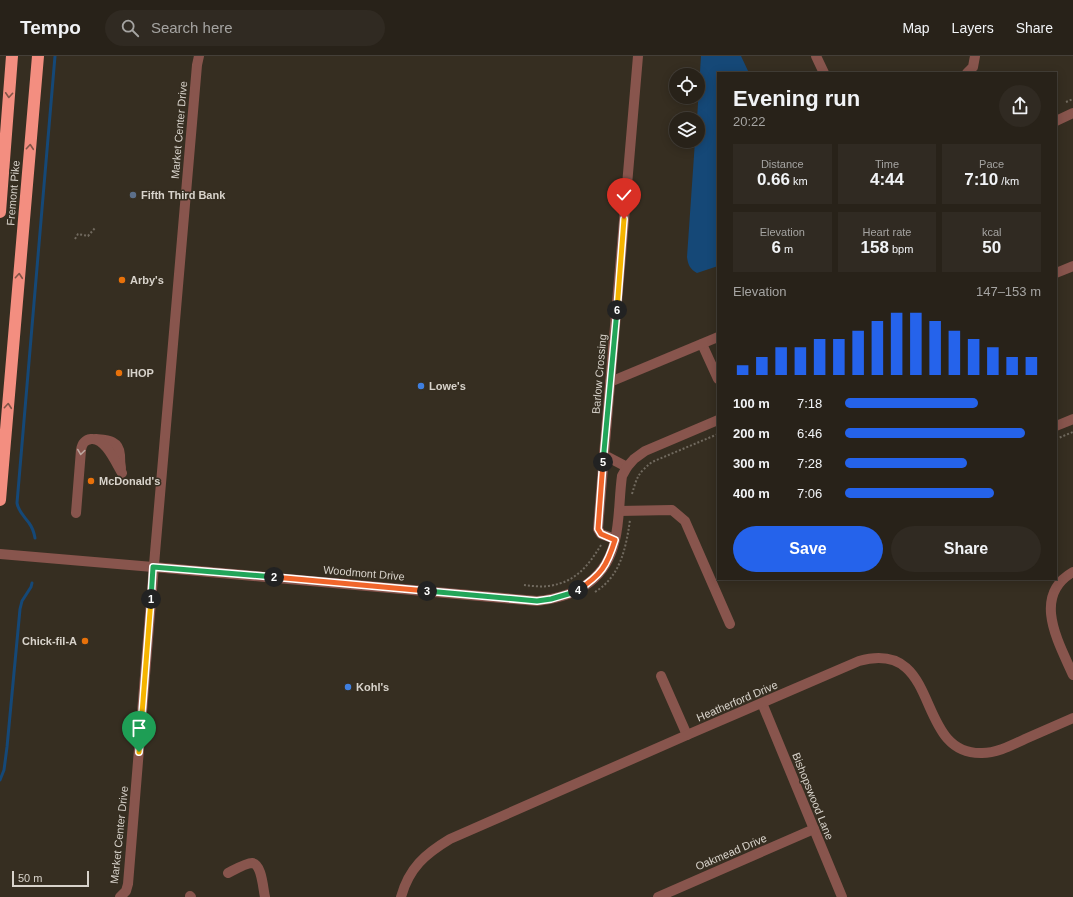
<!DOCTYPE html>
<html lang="en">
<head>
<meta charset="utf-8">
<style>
  body { margin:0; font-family:Helvetica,sans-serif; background:#302a22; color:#f1f3f6; height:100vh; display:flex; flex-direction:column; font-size:15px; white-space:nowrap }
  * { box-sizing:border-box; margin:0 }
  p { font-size:13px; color:#a5a4a2 }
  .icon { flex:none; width:22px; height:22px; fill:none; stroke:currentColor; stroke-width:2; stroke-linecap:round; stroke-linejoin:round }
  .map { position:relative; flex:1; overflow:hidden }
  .panel { position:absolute; left:717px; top:16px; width:340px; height:508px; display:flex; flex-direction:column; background:#282219; border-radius:0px; box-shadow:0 2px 10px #0003,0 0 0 1px #443f38 }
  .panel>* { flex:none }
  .controls { position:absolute; left:669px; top:12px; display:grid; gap:8px }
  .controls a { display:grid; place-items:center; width:36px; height:36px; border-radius:50%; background:#282219; box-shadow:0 2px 10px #0003,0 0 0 1px #443f38; font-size:20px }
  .scale { position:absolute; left:12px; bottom:10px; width:77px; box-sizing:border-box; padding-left:4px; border:2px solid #d8d3cb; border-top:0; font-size:11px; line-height:14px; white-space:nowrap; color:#d8d3cb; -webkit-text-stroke:3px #362e21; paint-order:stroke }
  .pin { position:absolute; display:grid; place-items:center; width:34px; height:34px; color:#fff; margin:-41px -17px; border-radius:50% 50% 50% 0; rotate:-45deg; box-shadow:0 0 4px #0007 }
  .pin .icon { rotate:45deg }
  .km { position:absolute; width:20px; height:20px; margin:-10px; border-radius:50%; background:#222; color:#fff; font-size:11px; line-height:20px; text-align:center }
  .round { display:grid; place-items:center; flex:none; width:42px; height:42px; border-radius:21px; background:#302a22 }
  .overview { display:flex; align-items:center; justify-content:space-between; height:68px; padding:0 16px }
  h1 { font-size:22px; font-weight:600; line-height:30px }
  .stats { display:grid; grid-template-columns:repeat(3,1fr); gap:6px; height:68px; padding:4px 16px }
  .stats div { display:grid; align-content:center; border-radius:0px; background:#302a22; text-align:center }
  .stats b { font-size:17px; font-weight:600 }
  .stats small { font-size:11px; font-weight:400 }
  .stats p { font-size:11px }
  .chart { height:112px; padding:8px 16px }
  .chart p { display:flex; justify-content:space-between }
  .chart svg { width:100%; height:72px; margin-top:4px; stroke:#2563eb; stroke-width:6 }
  .cta { display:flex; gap:8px; margin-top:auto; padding:8px 16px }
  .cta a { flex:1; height:46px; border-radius:24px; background:#2563eb; color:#fff; font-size:16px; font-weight:600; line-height:46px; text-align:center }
  .cta a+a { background:#302a22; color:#f1f3f6 }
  ul { padding:0 16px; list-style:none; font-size:13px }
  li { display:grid; grid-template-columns:64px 48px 1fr; align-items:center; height:30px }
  li i { height:10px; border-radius:5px; background:#2563eb }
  header { display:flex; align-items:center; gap:24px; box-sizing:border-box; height:56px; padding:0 20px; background:#282219; border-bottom:1px solid #443f38 }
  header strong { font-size:19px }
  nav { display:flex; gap:22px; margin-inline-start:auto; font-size:14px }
  .search { width:280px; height:36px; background:#302a22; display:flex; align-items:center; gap:10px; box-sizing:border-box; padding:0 14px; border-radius:22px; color:#a5a4a2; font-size:15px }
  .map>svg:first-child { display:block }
  .water { fill:#154877 }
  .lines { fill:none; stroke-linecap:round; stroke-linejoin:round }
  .stream { stroke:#154877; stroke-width:3 }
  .path { stroke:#716a5f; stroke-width:2; stroke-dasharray:2 2; stroke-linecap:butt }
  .minor { stroke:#88554d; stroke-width:10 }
  .highway { stroke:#f38e80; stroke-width:12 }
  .oneway { stroke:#825447 }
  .oneway2 { stroke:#bca79f }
  .split-1-casing { stroke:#fff; stroke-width:8 }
  .split-2-casing { stroke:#fff; stroke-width:8 }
  .split-3-casing { stroke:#fff; stroke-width:8 }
  .split-4-casing { stroke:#fff; stroke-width:8 }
  .split-5-casing { stroke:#fff; stroke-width:8 }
  .split-6-casing { stroke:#fff; stroke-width:8 }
  .split-7-casing { stroke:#fff; stroke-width:8 }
  .split-1 { stroke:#f5b400; stroke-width:5 }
  .split-2 { stroke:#22a559; stroke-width:5 }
  .split-3 { stroke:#f0652b; stroke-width:5 }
  .split-4 { stroke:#22a559; stroke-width:5 }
  .split-5 { stroke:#f0652b; stroke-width:5 }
  .split-6 { stroke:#22a559; stroke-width:5 }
  .split-7 { stroke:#f5b400; stroke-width:5 }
  .service-dot { fill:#5c6f8a; stroke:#362e21; stroke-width:1.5 }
  .food-dot { fill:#e8710a; stroke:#362e21; stroke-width:1.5 }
  .shop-dot { fill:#3f7fe0; stroke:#362e21; stroke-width:1.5 }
  .labels { text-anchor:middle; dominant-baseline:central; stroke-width:3; stroke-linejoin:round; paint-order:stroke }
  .street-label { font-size:11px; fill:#d8d3cb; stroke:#362e21 }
  .poi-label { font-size:11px; font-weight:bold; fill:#d8d3cb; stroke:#362e21; text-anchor:start }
</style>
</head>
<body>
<header>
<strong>Tempo</strong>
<div class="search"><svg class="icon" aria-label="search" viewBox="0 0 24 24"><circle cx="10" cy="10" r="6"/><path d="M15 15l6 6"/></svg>Search here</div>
<nav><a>Map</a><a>Layers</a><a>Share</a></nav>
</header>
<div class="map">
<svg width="1073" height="841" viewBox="0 0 1073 841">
  <rect width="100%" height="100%" fill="#362e21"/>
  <path class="water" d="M 701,0 L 741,0 L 749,17 L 718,17 L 718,210 L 697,217 C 690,213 688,209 687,201 L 695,85 L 698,85 L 698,63 L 697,63 Z"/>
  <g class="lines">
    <g class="stream">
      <path d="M 35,482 C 34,476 32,471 29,467 C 24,460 18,455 17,447 L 55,0"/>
      <path d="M 0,724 L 4,714 L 7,691 L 20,553 L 22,545 L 31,531 L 32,527"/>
    </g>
    <g class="path">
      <path d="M 1066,46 L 1073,43"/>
      <path d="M 75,183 L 78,178 L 88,180 L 95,172"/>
      <path d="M 1056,383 L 1073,376"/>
      <path d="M 632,438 C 637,421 638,417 652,406 L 718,378"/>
      <path d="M 524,529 C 532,530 541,531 549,530 C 576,526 588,510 601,489"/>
      <path d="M 595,536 C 621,520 626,491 630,464"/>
    </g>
    <g class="minor">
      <path d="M 816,0 L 824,17"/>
      <path d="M 967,17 L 973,11 L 975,0"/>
      <path d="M 1056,65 L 1073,57"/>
      <path d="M 1056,217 L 1073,210"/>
      <path d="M 702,288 L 718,323"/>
      <path d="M 610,326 L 718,281"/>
      <path d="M 1056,370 L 1073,363"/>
      <path d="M 96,383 C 107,384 119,384 120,399 C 120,403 120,407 121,412"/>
      <path d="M 604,399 L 598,473 L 601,478 L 615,483"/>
      <path d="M 627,411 L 604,399 L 638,0"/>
      <path d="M 619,455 L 672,454 L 685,465 L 730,568"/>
      <path d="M 76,457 L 81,394 C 82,388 84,384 91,383 C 105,381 116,407 122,417"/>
      <path d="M 0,498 L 153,511 L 537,545 C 576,541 606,524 615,484 C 620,463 619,441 622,420 L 627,411 L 634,403 L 645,395 L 718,364"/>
      <path d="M 1073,516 C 1031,540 1059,587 1073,619"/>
      <path d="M 661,620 L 687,679"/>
      <path d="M 762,647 L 842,841"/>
      <path d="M 228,817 C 234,814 246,807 252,807 C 262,808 263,833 265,841"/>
      <path d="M 190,840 L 191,841"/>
      <path d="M 120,841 L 126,835 L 128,828 L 155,497 L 197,9 L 199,0"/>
      <path d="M 401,841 C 409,812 425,798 450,783 L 687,679 L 859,605 C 943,582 913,699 982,697 C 997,697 1012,689 1025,683 C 1041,676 1057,669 1073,662"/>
      <path d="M 658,841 L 814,773"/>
    </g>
    <g class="highway">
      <path d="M 0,156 L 12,0"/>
      <path d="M 0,444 L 38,0"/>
    </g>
  </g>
  <defs><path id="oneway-chevron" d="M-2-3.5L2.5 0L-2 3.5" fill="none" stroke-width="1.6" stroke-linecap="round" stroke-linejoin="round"/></defs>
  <g class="oneway">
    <use href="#oneway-chevron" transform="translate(9 39) rotate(94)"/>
    <use href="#oneway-chevron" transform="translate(30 91) rotate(-85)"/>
    <use href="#oneway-chevron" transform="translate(19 220) rotate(-85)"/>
    <use href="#oneway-chevron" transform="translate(8 350) rotate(-85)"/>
  </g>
  <use class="oneway2" href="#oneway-chevron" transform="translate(81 396) rotate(98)"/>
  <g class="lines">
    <g class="split-1-casing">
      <path id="split-1" d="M 139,696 L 151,543"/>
    </g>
    <g class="split-2-casing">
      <path id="split-2" d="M 151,543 L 153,511 L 274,521"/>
    </g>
    <g class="split-3-casing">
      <path id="split-3" d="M 274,521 L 427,535"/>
    </g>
    <g class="split-4-casing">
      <path id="split-4" d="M 427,535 L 537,545 L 551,543 L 575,536 L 578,534"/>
    </g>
    <g class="split-5-casing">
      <path id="split-5" d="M 578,534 C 601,519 607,510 615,484 L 601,478 L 598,473 L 603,406"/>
    </g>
    <g class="split-6-casing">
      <path id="split-6" d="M 603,406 L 617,254"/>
    </g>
    <g class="split-7-casing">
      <path id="split-7" d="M 617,254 L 624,163"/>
    </g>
    <use href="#split-1" class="split-1"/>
    <use href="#split-2" class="split-2"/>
    <use href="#split-3" class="split-3"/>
    <use href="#split-4" class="split-4"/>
    <use href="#split-5" class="split-5"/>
    <use href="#split-6" class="split-6"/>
    <use href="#split-7" class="split-7"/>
  </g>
  <circle class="service-dot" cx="133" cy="139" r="4"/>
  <g class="food-dot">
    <circle cx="122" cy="224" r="4"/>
    <circle cx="119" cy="317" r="4"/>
    <circle cx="91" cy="425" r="4"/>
    <circle cx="85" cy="585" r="4"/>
  </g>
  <g class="shop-dot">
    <circle cx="421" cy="330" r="4"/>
    <circle cx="348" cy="631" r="4"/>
  </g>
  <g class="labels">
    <g class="street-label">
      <text transform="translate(179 74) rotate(-85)">Market Center Drive</text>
      <text transform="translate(13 137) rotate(-85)">Fremont Pike</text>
      <text transform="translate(599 318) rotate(-85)">Barlow Crossing</text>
      <text transform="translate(364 517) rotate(5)">Woodmont Drive</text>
      <text transform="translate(737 645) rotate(-23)">Heatherford Drive</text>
      <text transform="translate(813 740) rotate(68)">Bishopswood Lane</text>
      <text transform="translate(119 779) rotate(-84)">Market Center Drive</text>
      <text transform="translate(731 796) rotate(-23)">Oakmead Drive</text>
    </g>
    <g class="poi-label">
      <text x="141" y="139">Fifth Third Bank</text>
      <text x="130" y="224">Arby's</text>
      <text x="127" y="317">IHOP</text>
      <text x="429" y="330">Lowe's</text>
      <text x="99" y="425">McDonald's</text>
      <text x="77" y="585" text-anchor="end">Chick-fil-A</text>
      <text x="356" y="631">Kohl's</text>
    </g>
  </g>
</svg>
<div class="controls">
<a><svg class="icon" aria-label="locate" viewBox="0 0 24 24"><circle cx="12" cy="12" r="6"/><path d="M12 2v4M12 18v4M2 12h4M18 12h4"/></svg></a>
<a><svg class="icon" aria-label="layers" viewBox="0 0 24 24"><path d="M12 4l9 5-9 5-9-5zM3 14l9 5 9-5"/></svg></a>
</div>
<div class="scale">50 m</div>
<div class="pin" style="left:139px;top:696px;background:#1e9e55"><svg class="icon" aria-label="arrive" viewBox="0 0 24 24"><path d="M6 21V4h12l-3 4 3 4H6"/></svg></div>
<div class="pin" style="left:624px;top:163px;background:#d93025"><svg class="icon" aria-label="check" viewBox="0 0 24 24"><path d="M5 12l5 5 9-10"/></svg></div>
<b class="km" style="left:151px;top:543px">1</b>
<b class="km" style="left:274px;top:521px">2</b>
<b class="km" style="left:427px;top:535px">3</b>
<b class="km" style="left:578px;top:534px">4</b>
<b class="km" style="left:603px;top:406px">5</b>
<b class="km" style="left:617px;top:254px">6</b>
<section class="panel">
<div class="overview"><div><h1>Evening run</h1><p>20:22</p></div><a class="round"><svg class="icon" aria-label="share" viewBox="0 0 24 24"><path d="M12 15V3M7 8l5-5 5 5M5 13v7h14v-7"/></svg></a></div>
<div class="stats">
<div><p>Distance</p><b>0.66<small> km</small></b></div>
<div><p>Time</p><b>4:44</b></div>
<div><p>Pace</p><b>7:10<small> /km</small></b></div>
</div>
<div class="stats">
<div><p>Elevation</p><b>6<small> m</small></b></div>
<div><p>Heart rate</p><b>158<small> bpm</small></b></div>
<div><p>kcal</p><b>50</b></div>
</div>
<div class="chart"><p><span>Elevation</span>147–153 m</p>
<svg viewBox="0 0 160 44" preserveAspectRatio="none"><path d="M5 44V38M15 44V33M25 44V27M35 44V27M45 44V22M55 44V22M65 44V17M75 44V11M85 44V6M95 44V6M105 44V11M115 44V17M125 44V22M135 44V27M145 44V33M155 44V33"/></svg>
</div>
<ul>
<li><b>100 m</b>7:18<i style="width:68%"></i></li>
<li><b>200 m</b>6:46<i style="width:92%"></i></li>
<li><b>300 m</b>7:28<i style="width:62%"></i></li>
<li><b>400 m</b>7:06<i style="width:76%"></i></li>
</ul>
<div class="cta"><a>Save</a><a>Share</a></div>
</section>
</div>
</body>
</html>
